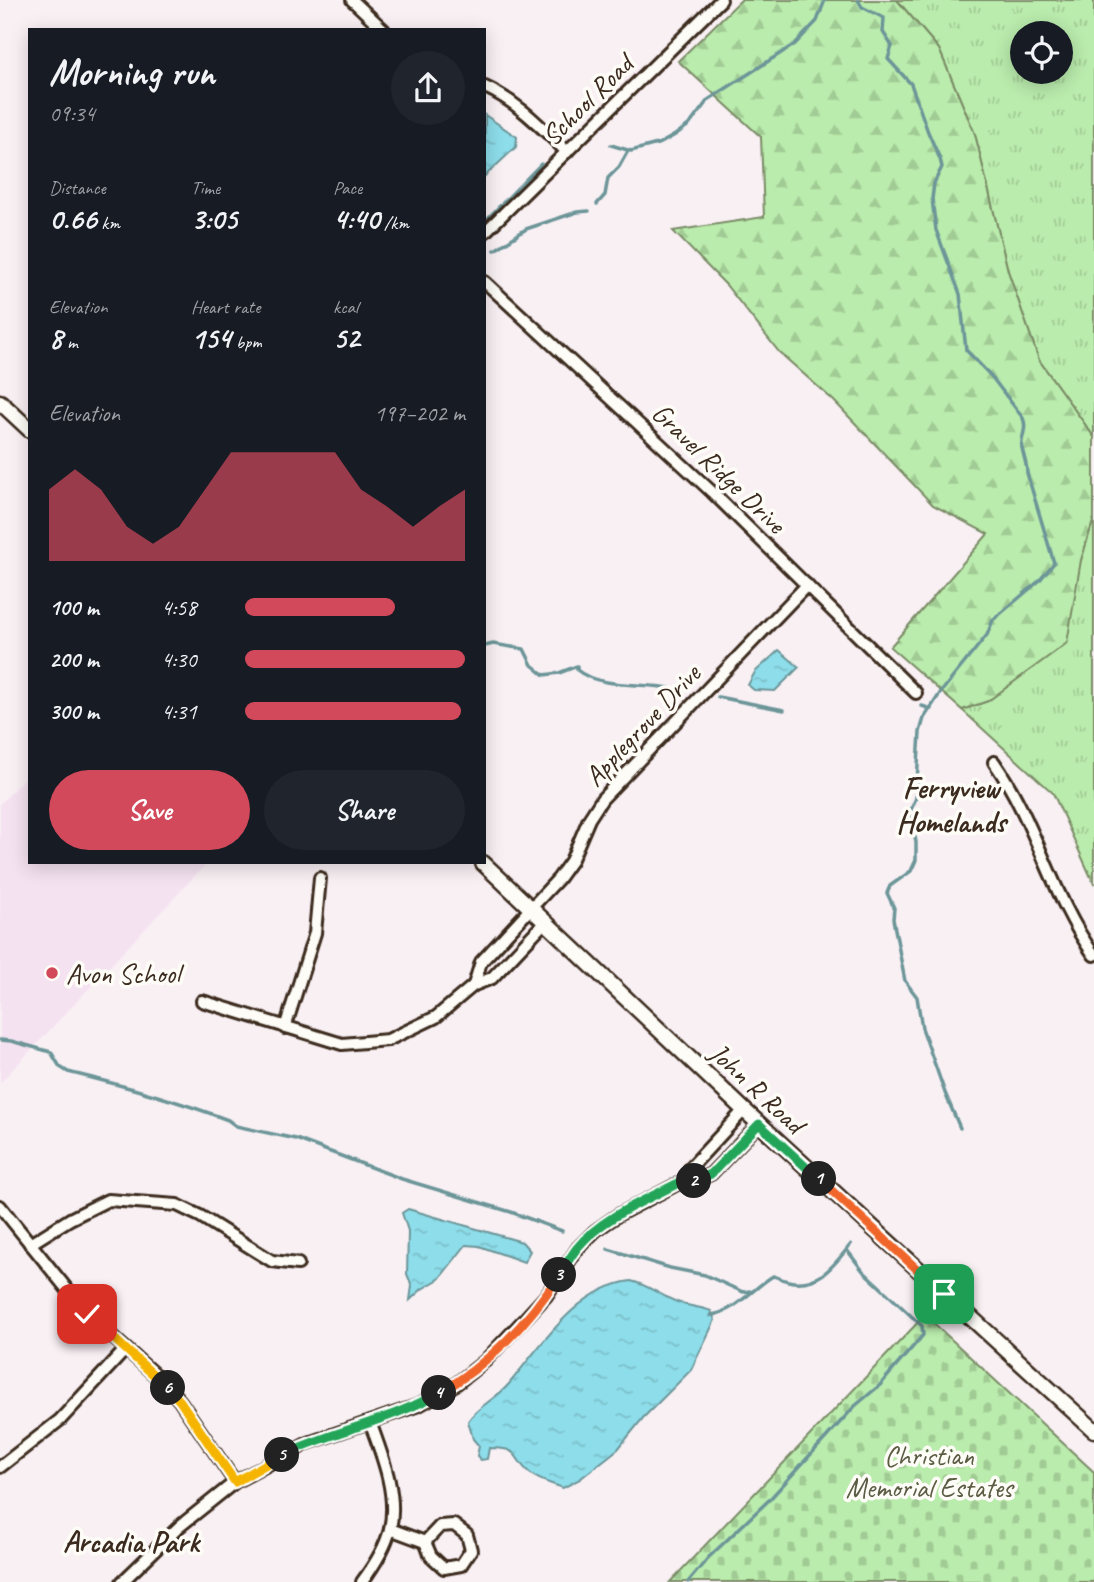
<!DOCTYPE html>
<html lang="en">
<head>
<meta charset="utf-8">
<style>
  body { margin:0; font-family:Caveat,sans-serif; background:#20242c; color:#f1f3f6; height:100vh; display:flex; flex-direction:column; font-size:26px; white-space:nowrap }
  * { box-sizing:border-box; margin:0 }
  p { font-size:23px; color:#9ea1a6 }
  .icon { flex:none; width:38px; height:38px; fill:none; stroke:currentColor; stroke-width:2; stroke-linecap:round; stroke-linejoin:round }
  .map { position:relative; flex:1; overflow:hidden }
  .drawer { position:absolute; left:28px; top:28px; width:458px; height:836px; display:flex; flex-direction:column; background:#171b24; border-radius:0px; box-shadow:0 4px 18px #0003 }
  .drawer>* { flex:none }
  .buttons { position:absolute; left:1010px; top:21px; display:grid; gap:14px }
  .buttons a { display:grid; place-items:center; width:63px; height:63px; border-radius:50%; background:#171b24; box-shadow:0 4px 18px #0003; font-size:35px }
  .pin { position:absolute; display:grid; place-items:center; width:60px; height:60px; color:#fff; margin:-30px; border-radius:14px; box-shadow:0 4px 10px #0006 }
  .km { position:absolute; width:35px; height:35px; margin:-18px; border-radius:50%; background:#222; color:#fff; font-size:19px; line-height:35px; text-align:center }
  .round { display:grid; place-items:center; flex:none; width:74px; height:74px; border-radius:37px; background:#20242c }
  .summary { display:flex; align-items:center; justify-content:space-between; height:119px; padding:0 21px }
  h1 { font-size:38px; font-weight:700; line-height:52px }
  .stats { display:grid; grid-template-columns:repeat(3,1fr); gap:10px; height:119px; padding:7px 21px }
  .stats div { display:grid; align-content:center }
  .stats b { font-size:30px; font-weight:700 }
  .stats small { font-size:19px; font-weight:400 }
  .stats p { font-size:19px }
  .chart { height:196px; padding:14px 21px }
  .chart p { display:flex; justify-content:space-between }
  .chart svg { width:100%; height:126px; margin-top:7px; fill:#d1495b; opacity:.7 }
  .action { display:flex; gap:14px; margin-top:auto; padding:14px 21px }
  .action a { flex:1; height:80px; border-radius:42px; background:#d1495b; color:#fff; font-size:28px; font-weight:700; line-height:80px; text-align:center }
  .action a+a { background:#20242c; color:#f1f3f6 }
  ul { padding:0 21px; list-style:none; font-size:23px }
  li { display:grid; grid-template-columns:112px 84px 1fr; align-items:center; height:52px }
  li i { height:18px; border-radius:9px; background:#d1495b }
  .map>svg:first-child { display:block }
  .built { fill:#f5e2f1 }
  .grass { fill:url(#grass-tufts); stroke:#7a8b66; stroke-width:2; fill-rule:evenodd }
  .forest { fill:url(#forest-firs); stroke:#7a8b66; stroke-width:2 }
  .cemetery { fill:url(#cemetery-stones); stroke:#7a8b66; stroke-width:2 }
  .water { fill:url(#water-ripples); stroke:#6c9598; stroke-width:2 }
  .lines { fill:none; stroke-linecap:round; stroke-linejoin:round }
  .stream { stroke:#6c9598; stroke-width:3.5 }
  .street-casing { stroke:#3b2a1e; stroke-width:16 }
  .secondary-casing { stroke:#3b2a1e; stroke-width:19 }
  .street { stroke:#fdfcf7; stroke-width:10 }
  .secondary { stroke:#fdfcf7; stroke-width:14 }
  .split-1-casing { stroke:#fff; stroke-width:14 }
  .split-2-casing { stroke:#fff; stroke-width:14 }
  .split-3-casing { stroke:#fff; stroke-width:14 }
  .split-4-casing { stroke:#fff; stroke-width:14 }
  .split-5-casing { stroke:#fff; stroke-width:14 }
  .split-6-casing { stroke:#fff; stroke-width:14 }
  .split-7-casing { stroke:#fff; stroke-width:14 }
  .split-1 { stroke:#f0652b; stroke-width:9 }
  .split-2 { stroke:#22a559; stroke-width:9 }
  .split-3 { stroke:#22a559; stroke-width:9 }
  .split-4 { stroke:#f0652b; stroke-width:9 }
  .split-5 { stroke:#22a559; stroke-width:9 }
  .split-6 { stroke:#f5b400; stroke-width:9 }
  .split-7 { stroke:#f5b400; stroke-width:9 }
  .poi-dot { fill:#d1495b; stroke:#fdfcf7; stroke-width:2.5 }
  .labels { text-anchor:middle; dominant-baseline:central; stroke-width:7; stroke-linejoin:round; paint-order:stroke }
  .street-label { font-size:28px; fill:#3b2a1e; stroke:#fdfcf7 }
  .poi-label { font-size:28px; fill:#3b2a1e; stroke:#fdfcf7; text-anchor:start }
  .park-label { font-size:28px; fill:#5b5a42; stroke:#fdfcf7 }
  .neighbourhood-label { font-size:30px; font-weight:bold; fill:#3b2a1e; stroke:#fdfcf7 }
</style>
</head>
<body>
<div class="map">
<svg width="1094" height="1582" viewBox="0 0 1094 1582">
  <defs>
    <pattern id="grass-tufts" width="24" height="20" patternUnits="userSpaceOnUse" patternTransform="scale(1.75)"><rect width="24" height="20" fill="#baecad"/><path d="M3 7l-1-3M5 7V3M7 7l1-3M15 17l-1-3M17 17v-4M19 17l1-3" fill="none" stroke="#a1cb94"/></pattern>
    <pattern id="forest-firs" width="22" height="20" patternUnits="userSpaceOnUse" patternTransform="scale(1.75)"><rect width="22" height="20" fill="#baecad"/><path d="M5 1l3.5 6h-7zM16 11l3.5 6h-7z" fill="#a1cb94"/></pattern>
    <pattern id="cemetery-stones" width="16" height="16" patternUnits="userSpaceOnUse" patternTransform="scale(1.75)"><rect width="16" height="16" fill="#baecad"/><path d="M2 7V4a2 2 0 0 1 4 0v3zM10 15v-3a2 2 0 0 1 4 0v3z" fill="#a1cb94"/></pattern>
    <pattern id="water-ripples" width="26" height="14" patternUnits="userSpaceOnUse" patternTransform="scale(1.75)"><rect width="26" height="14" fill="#8dddea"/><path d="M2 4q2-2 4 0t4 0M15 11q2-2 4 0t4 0" fill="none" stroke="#7bbec8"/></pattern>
  </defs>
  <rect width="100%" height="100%" fill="#f9f0f4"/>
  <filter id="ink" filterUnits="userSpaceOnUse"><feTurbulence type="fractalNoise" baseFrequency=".0143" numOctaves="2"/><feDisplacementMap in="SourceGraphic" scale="14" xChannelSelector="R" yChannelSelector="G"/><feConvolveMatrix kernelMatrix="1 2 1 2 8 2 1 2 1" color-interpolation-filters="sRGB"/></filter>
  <g filter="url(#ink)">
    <path class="built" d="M 30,772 L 30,863 L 207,863 L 0,1083 L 0,804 Z"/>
    <g class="grass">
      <path d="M 897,0 L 1094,0 L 1094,437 L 1039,360 L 1008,271 L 975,134 L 939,49 ZM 1022,33 L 1060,33 L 1060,72 L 1022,72 Z"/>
      <path d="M 1094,518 L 1094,884 L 1053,793 L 962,710 L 988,701 L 1081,560 Z"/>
    </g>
    <path class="forest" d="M 741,0 L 897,0 L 939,49 L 975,134 L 1008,271 L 1039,360 L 1094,437 L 1094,518 L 1081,560 L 1067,643 L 988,701 L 962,710 L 890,647 L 988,534 L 933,505 L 834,401 L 779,352 L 726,285 L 673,231 L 764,217 L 761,137 L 678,61 Z"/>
    <path class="cemetery" d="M 925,1315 L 1094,1472 L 1094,1582 L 670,1582 Z"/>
    <g class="water">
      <path d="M 485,115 L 517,137 L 516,147 L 485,176 Z"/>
      <path d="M 779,650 L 799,667 L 775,691 L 754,690 L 748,685 L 755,672 Z"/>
      <path d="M 408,1209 L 522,1242 L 530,1251 L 524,1262 L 479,1246 L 466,1245 L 439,1279 L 422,1289 L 410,1300 L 412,1286 L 407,1274 L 408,1231 L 402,1213 Z"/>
      <path d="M 631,1281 C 650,1285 664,1299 683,1304 C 693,1307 701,1307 711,1311 L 715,1320 L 691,1370 L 643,1418 L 618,1449 L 580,1479 L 563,1488 C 553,1484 539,1481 531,1474 C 510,1457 523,1448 489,1448 L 487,1459 L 481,1460 L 477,1456 L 479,1446 L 473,1439 L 468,1421 C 478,1406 496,1399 508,1385 C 541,1346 576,1288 631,1281 Z"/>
    </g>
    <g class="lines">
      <g class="stream">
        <path d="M 858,0 L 862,7 L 884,18 L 883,32 L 892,46 L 888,59 L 911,84 L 928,132 L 940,159 L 942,167 L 934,183 L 932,199 L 936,230 L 960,294 L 966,350 L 991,376 L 1023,418 C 1028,430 1020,437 1022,448 C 1024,458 1027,464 1027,473 L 1054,563 L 1039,581 L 993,620 L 987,635 L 941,692 L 924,718 L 920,732 L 916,798 L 910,812 L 916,842 L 916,860 L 911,871 L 890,886 L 887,893 L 894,908 L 893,919 L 905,981 L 917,997 L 922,1028 L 945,1093 L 960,1128"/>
        <path d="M 611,145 L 631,151 L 661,143 L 675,135 L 690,124 L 708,100 L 795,44 L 817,21 L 825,0"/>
        <path d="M 597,204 L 605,195 L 608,178 L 619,167 L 628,151"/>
        <path d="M 485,221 L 541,164"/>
        <path d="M 495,250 L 526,229 L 577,212 L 589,211"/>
        <path d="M 485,646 L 493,644 L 524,649 L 532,665 L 544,675 L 559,673 L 577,666 L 577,670 C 598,688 643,683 669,688"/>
        <path d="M 718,697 L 784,710"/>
        <path d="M 922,706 L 931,709"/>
        <path d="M 0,1040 L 11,1041 L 51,1052 L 60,1067 L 68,1072 C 122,1085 176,1100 228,1120 L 236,1126 L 296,1139 L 402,1179 L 511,1212 L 562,1231"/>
        <path d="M 608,1249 L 670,1268 L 705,1275 L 743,1292 L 750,1291"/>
        <path d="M 711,1315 C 735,1312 753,1288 773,1276 C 778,1277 783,1280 788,1281 C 819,1288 834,1265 851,1244"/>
        <path d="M 688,1582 L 708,1558 L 769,1500 L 855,1406 L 880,1385 L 923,1335 L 922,1326 L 863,1271 L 847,1250"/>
      </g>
      <g class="street-casing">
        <g id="street">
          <path d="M 352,0 L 384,30"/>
          <path d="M 485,87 C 518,102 541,127 567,152"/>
          <path d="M 485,232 L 721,0"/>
          <path d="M 485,282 L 712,492 L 916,693"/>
          <path d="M 994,762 C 1036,822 1051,895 1094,955"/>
          <path d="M 474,985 L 481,962 L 558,879 L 571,861 L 589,819 L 602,799 L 807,585"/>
          <path d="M 202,1001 L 342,1044 L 388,1040 L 436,1017 L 474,985 L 492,978 L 544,923"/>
          <path d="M 285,1028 L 315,933 L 320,878"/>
          <path d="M 683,1181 L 691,1167 L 744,1110"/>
          <path d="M 0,1206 L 87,1314 L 164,1383 L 180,1401 L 235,1482"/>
          <path d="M 30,1244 L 70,1219 L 108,1200 L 177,1205 L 200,1216 L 272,1261 L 298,1264"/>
          <path d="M 0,1467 L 60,1420 L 125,1350"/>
          <path d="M 390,1529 L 425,1542 L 431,1556 L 444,1568 L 461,1565 L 471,1550 L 467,1535 L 454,1525 L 440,1526 L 425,1542"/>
          <path d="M 122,1582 L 180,1526 L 235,1482 L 308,1443 L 419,1405 L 456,1384 L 485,1361 L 520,1324 L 546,1296 L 578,1248 L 595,1231 L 618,1215 L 683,1181 L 697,1180 L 711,1174 L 759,1124"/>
          <path d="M 362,1582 C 373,1567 386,1547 390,1529 C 398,1494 382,1455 370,1422"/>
        </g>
      </g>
      <g class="secondary-casing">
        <g id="secondary">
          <path d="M 0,402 L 30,430"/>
          <path d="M 483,863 L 744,1110 L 1094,1430"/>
        </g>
      </g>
      <use href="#street" class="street"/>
      <use href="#secondary" class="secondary"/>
    </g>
  </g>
  <g class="lines" filter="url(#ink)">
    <g class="split-1-casing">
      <path id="split-1" d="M 819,1179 L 944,1294"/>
    </g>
    <g class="split-2-casing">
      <path id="split-2" d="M 694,1181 L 711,1174 L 759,1124 L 819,1179"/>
    </g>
    <g class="split-3-casing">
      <path id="split-3" d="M 559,1275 C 565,1266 571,1256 577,1248 C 603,1216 647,1200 682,1181 L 694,1181"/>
    </g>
    <g class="split-4-casing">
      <path id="split-4" d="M 439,1393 C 487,1366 530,1321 559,1275"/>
    </g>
    <g class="split-5-casing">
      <path id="split-5" d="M 282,1455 C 333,1431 390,1421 439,1393"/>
    </g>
    <g class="split-6-casing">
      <path id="split-6" d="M 168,1388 L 180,1401 L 235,1482 L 282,1455"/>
    </g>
    <g class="split-7-casing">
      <path id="split-7" d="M 87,1314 L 168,1388"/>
    </g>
    <use href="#split-1" class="split-1"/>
    <use href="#split-2" class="split-2"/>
    <use href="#split-3" class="split-3"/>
    <use href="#split-4" class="split-4"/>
    <use href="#split-5" class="split-5"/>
    <use href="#split-6" class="split-6"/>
    <use href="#split-7" class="split-7"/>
  </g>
  <circle class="poi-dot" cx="52" cy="973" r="7"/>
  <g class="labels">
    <g class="street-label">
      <text transform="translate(587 100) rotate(-45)">School Road</text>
      <text transform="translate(719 468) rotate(44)">Gravel Ridge Drive</text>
      <text transform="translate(642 725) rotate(-47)">Applegrove Drive</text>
      <text transform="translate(757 1088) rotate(43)">John R Road</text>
    </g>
    <g class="poi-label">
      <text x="66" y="973">Avon School</text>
    </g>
    <g class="park-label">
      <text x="929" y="1455">Christian<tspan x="929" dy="32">Memorial Estates</tspan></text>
    </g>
    <g class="neighbourhood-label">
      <text x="951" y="788">Ferryview<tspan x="951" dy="34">Homelands</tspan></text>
      <text x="131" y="1542">Arcadia Park</text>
    </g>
  </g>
</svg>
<div class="buttons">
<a><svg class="icon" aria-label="locate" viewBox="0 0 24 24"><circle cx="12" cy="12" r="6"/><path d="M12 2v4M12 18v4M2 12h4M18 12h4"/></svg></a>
</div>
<div class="pin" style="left:944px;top:1294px;background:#1e9e55"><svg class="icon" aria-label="arrive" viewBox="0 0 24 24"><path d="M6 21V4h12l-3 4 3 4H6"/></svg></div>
<div class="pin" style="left:87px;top:1314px;background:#d93025"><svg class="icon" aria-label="check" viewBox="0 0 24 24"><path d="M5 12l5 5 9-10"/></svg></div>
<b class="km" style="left:819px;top:1179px">1</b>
<b class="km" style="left:694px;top:1181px">2</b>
<b class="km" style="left:559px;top:1275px">3</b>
<b class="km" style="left:439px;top:1393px">4</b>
<b class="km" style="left:282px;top:1455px">5</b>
<b class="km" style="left:168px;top:1388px">6</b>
<section class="drawer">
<div class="summary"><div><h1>Morning run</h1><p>09:34</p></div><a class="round"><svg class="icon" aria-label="share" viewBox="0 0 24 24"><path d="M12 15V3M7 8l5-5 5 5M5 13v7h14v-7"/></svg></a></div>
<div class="stats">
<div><p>Distance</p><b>0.66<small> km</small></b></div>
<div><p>Time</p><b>3:05</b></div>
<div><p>Pace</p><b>4:40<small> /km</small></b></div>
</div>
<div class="stats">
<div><p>Elevation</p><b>8<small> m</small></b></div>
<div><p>Heart rate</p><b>154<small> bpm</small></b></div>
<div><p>kcal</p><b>52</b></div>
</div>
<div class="chart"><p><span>Elevation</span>197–202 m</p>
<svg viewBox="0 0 160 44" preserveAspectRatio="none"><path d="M0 44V19L10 12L20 19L30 32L40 38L50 32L60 19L70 6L80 6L90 6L100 6L110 6L120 19L130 25L140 32L150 25L160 19V44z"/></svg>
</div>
<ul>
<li><b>100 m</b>4:58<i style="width:68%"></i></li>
<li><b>200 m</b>4:30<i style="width:100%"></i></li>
<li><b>300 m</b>4:31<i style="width:98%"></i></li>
</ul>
<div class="action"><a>Save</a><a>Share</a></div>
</section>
</div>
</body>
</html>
